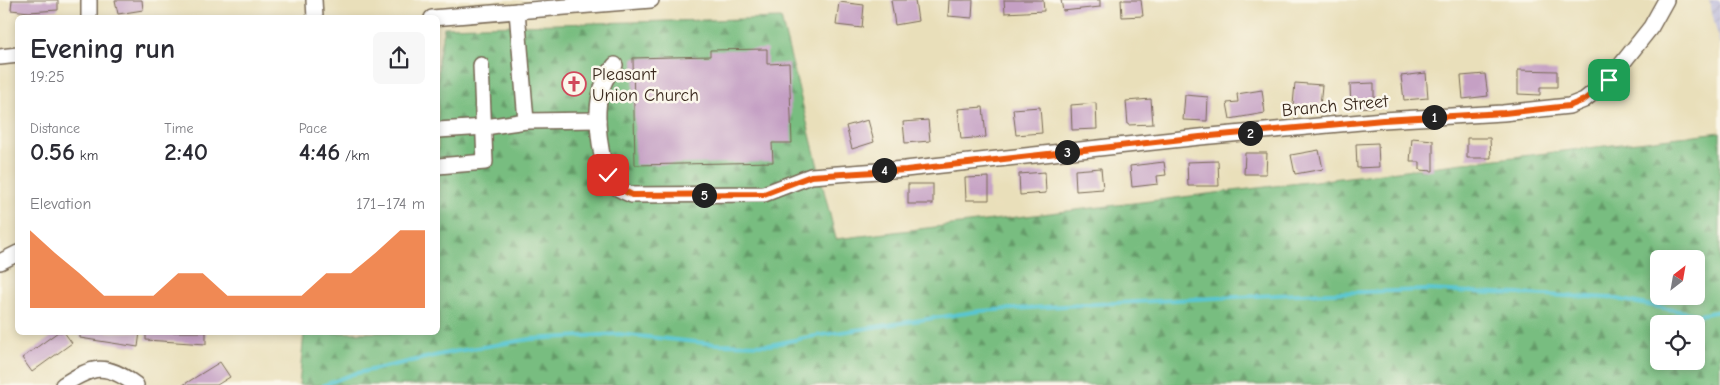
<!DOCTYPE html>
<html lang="en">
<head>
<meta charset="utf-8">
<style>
  body { margin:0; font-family:"Comic Neue",sans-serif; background:#f7f7f7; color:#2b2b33; height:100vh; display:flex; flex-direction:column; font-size:19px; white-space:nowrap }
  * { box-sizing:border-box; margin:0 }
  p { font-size:16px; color:#7c7c81 }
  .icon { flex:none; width:28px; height:28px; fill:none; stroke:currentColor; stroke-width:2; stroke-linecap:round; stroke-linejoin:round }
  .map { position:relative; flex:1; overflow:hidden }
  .side { position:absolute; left:15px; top:15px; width:425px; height:320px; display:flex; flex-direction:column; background:#fff; border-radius:8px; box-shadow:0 2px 8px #0003 }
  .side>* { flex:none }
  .needle { width:32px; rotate:31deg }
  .buttons { position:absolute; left:1650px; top:250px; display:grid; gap:10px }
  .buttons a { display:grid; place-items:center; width:55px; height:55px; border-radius:8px; background:#fff; box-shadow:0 2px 8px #0003; font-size:25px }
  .pin { position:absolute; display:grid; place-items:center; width:42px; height:42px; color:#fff; margin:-21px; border-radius:10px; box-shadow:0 2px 8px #0006 }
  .km { position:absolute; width:25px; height:25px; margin:-12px; border-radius:50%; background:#222; color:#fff; font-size:14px; line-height:25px; text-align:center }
  .round { display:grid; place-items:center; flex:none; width:52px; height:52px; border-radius:8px; background:#f7f7f7 }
  .head { display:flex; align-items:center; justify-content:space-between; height:85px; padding:0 15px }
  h1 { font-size:28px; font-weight:600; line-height:38px }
  .metrics { display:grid; grid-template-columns:repeat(3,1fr); gap:8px; height:85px; padding:5px 15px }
  .metrics div { display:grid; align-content:center }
  .metrics b { font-size:25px; font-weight:600 }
  .metrics small { font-size:14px; font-weight:400 }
  .metrics p { font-size:14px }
  .chart { height:140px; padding:10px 15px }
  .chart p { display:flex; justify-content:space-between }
  .chart svg { width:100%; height:90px; margin-top:5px; fill:#ea580c; opacity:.7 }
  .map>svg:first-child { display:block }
  .industrial { fill:url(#industrial-furrows) }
  .forest { fill:url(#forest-firs); stroke:#5a744f; fill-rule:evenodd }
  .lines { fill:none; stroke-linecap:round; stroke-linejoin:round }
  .stream { stroke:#59c6d1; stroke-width:4 }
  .building { fill:#c5a0c4 }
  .minor-casing { stroke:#786955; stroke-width:18 }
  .minor { stroke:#fff; stroke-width:15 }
  .route-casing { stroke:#fff; stroke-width:10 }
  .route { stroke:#ea580c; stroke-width:6 }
  .labels { text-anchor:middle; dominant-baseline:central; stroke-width:5; stroke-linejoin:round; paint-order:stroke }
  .poi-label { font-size:18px; fill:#3b2a1e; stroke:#fbf7ec; text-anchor:start }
  .street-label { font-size:18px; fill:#3b2a1e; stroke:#fbf7ec }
</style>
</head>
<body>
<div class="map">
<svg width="1720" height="385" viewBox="0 0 1720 385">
  <defs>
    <pattern id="industrial-furrows" width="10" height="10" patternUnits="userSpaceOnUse" patternTransform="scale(1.25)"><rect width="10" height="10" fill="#c3c1db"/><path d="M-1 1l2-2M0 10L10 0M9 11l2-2" fill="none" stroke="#a8a6bc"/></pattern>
    <pattern id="forest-firs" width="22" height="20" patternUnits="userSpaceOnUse" patternTransform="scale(1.25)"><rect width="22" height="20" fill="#78bd80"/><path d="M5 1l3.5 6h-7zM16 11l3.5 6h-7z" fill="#649a68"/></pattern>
  </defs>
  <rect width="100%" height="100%" fill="#fbf7ec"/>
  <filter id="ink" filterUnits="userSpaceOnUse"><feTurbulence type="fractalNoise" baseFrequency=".02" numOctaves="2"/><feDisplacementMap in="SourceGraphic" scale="10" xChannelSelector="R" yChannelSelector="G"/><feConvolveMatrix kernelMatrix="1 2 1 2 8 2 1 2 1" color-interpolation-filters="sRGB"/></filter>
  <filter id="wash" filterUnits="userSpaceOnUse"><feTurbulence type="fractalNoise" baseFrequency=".0096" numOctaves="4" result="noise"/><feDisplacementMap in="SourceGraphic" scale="20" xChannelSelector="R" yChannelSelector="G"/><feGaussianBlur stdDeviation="1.12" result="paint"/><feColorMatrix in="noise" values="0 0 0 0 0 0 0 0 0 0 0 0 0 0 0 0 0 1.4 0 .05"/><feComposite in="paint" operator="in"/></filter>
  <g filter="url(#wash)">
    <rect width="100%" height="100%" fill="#e9dfba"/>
    <path class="industrial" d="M 1709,0 L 1720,0 L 1720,46 Z"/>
    <path class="forest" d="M 781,18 L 836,239 L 1720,132 L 1720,385 L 299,385 L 304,333 L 438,332 L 438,60 L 444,27 ZM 1659,259 L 1696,259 L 1696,296 L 1659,296 ZM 1659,324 L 1696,324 L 1696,361 L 1659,361 Z"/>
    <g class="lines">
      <path class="stream" d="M 324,385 L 353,374 L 452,352 L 531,339 L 619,334 L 715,344 L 770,345 L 809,337 L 980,311 L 1096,304 L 1298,294 L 1427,290 L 1612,298 L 1699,315 L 1720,311"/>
    </g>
    <g id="blocks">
      <g class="building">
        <path d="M 12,0 L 58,0 L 58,10 L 29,12 L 11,10 Z"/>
        <path d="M 115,0 L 142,0 L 143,10 L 118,14 Z"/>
        <path d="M 891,0 L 915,0 L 918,21 L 895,25 Z"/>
        <path d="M 949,0 L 973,0 L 972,18 L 948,16 Z"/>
        <path d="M 1004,0 L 1043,0 L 1044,11 L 1005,13 Z"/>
        <path d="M 1061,0 L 1100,0 L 1100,7 L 1063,11 Z"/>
        <path d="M 1121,0 L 1141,0 L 1143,16 L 1122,17 Z"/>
        <path d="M 839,2 L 864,5 L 862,28 L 836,25 Z"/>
        <path d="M 767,49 L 767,64 L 789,63 L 792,143 L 772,143 L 773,162 L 635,165 L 633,58 L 710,56 L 710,50 Z"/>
        <path d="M 1518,70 L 1557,71 L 1557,87 L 1540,87 L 1540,95 L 1518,94 Z"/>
        <path d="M 1426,73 L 1428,98 L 1404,100 L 1401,76 Z"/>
        <path d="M 1485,74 L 1488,96 L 1463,99 L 1461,76 Z"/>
        <path d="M 1295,83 L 1322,85 L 1320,107 L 1293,105 Z"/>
        <path d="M 1374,83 L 1374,107 L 1351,108 L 1350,84 Z"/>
        <path d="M 1262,90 L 1265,113 L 1230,119 L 1227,103 L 1238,102 L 1237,94 Z"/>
        <path d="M 1185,95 L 1208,97 L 1207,121 L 1183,120 Z"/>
        <path d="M 1151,99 L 1153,124 L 1128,125 L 1126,101 Z"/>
        <path d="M 1096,103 L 1097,129 L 1072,130 L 1071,105 Z"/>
        <path d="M 983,107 L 986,137 L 961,139 L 958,109 Z"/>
        <path d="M 1040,107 L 1042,133 L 1016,135 L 1013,109 Z"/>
        <path d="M 868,120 L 874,142 L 852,149 L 846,126 Z"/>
        <path d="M 928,120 L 930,141 L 905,143 L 903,122 Z"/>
        <path d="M 1412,138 L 1433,140 L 1433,171 L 1420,170 L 1420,162 L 1410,162 Z"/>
        <path d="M 1467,138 L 1490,138 L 1491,158 L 1467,158 Z"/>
        <path d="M 1378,143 L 1379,167 L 1357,168 L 1356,144 Z"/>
        <path d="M 1319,150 L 1323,169 L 1295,174 L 1291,155 Z"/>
        <path d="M 1245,153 L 1267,153 L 1266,174 L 1244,174 Z"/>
        <path d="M 1218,161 L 1219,186 L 1188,186 L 1187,162 Z"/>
        <path d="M 1164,162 L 1166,175 L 1157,176 L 1158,184 L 1132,187 L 1130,166 Z"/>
        <path d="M 1101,168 L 1103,189 L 1076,191 L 1075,170 Z"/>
        <path d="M 1045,172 L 1046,193 L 1020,195 L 1019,174 Z"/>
        <path d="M 989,177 L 989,200 L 966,200 L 965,178 Z"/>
        <rect x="908" y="184" width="25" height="20"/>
        <path d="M 58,332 L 64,332 L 72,343 L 32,372 L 22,358 Z"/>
        <path d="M 80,332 L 140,332 L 138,347 L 80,338 Z"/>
        <path d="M 146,332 L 206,332 L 206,344 L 146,340 Z"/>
        <path d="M 220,362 L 230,377 L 217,385 L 183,385 Z"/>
      </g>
    </g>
  </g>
  <g filter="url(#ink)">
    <use href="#blocks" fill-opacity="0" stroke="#786955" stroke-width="1"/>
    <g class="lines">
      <g class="minor-casing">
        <g id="minor">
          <path d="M 314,0 L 315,18"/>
          <path d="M 517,11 L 526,121"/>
          <path d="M 89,18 L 89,0"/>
          <path d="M 432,18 L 651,0"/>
          <path d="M 0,57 L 18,55"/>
          <path d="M 615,65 C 608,75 602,83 600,96 C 595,116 600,171 615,186 C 619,190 627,193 632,195 L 764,194 L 811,176 L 905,169 L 1200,137 L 1383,120 L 1503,113 L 1569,106 L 1584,100 L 1609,80 L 1651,27 L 1666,0"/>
          <path d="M 438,130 L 485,127 L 526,121 L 598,120"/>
          <path d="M 438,166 L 485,162 L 481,65"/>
          <path d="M 0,262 L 18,253"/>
          <path d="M 63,385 C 93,366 105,362 136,385"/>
        </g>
      </g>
      <use href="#minor" class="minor"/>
    </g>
  </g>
  <g class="lines" filter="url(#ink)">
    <g class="route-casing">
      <path id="route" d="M 608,175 L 615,186 L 632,195 L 764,194 L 811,176 L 906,170 L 1200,137 L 1383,120 L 1504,113 L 1569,106 L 1584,100 L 1609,80"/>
    </g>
    <use href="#route" class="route"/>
  </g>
  <defs>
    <g id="church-ring" transform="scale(1.25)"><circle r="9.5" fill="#fbf7ec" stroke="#d1495b" stroke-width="1.5"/><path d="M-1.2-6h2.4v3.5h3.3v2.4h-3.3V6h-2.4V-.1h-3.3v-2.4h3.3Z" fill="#d1495b"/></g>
  </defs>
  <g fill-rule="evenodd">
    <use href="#church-ring" x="574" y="84"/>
  </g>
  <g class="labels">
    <g class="poi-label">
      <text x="592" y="74">Pleasant<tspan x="592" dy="21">Union Church</tspan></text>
    </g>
    <g class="street-label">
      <text transform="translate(1335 106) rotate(-5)">Branch Street</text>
    </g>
  </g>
</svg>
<div class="buttons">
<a><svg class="needle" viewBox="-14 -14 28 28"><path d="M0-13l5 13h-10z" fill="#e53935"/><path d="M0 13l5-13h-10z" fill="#7c7c81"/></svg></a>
<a><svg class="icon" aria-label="locate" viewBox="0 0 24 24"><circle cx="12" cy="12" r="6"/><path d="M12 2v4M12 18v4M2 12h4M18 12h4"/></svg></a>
</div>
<div class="pin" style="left:1609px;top:80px;background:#1e9e55"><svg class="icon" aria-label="arrive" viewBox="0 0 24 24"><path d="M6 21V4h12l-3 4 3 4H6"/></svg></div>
<div class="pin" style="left:608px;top:175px;background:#d93025"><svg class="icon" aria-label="check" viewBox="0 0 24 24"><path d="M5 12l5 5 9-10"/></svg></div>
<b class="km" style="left:1434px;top:117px">1</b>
<b class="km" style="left:1250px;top:133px">2</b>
<b class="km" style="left:1067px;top:152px">3</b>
<b class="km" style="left:884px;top:170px">4</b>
<b class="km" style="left:704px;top:195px">5</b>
<section class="side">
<div class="head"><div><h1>Evening run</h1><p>19:25</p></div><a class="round"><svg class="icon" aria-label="share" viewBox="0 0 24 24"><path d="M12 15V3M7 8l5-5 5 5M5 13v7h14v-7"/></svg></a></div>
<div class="metrics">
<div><p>Distance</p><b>0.56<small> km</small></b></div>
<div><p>Time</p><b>2:40</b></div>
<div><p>Pace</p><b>4:46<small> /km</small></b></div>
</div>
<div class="chart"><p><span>Elevation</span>171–174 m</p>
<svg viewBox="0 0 160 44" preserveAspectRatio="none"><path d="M0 44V6L10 17L20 27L30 38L40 38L50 38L60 27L70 27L80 38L90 38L100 38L110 38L120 27L130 27L140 17L150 6L160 6V44z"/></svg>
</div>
</section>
</div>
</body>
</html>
